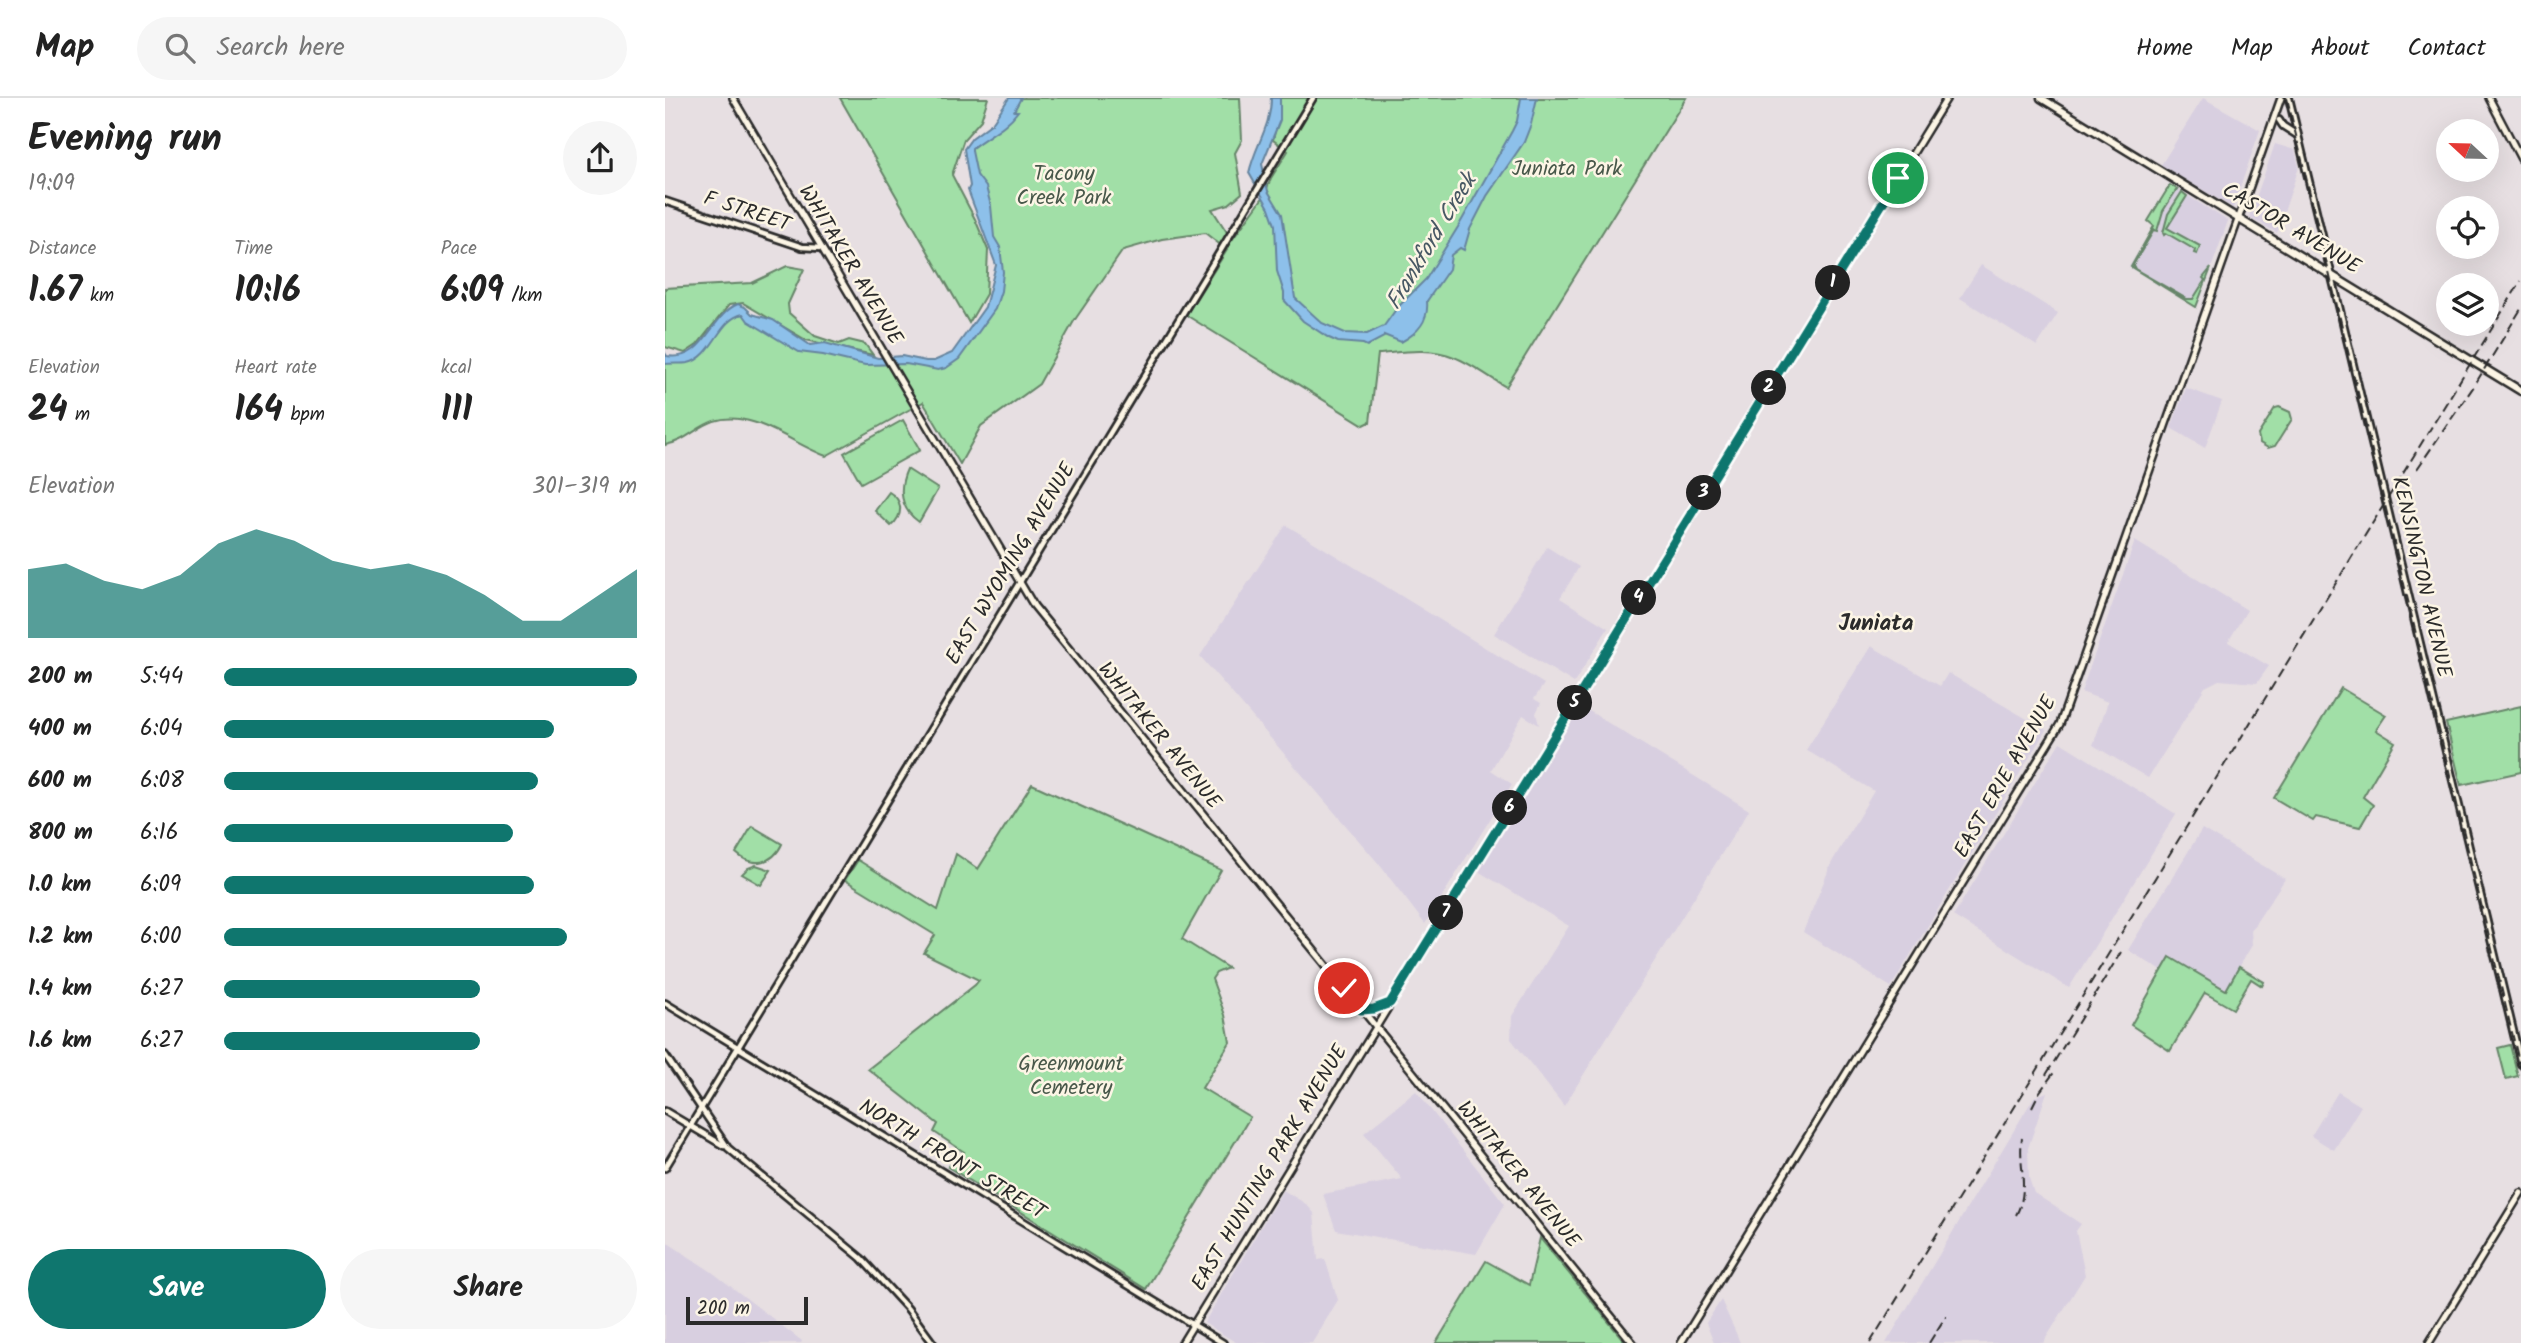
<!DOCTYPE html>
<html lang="en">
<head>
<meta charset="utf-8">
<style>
  body { margin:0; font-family:Kalam,sans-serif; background:#f6f6f6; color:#222; height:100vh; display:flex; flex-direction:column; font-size:26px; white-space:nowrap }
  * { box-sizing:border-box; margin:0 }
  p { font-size:23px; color:#767676 }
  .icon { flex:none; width:38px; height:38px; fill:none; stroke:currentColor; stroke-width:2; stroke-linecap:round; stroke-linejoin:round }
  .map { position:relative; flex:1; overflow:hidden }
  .details { display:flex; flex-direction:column; background:#fff; width:665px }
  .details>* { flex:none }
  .needle { width:46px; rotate:292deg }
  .tools { position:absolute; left:1771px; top:21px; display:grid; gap:14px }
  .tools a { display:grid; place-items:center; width:63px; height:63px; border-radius:50%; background:#fff; box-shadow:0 7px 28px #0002; font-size:35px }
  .scale { position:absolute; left:21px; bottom:18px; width:122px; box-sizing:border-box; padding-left:7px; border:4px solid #2b2b2b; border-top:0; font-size:19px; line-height:24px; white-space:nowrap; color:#2b2b2b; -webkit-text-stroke:5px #fcf5e5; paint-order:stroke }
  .pin { position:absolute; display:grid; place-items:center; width:60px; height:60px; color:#fff; margin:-30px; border:4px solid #fff; border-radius:50%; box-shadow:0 2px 7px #0007 }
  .km { position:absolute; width:35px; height:35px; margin:-18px; border-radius:50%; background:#222; color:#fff; font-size:19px; line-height:35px; text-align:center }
  .round { display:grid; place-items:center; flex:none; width:74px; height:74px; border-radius:37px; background:#f6f6f6 }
  .overview { display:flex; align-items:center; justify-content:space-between; height:119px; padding:0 28px }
  h1 { font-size:38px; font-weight:600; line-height:52px }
  .figures { display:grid; grid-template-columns:repeat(3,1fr); gap:10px; height:119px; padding:7px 28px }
  .figures div { display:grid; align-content:center }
  .figures b { font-size:35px; font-weight:600 }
  .figures small { font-size:19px; font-weight:400 }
  .figures p { font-size:19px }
  .chart { height:196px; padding:14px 28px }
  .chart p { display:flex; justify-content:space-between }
  .chart svg { width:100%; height:126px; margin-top:7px; fill:#0f766e; opacity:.7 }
  .cta { display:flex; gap:14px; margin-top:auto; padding:14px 28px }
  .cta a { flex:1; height:80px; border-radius:42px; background:#0f766e; color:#fff; font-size:28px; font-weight:600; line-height:80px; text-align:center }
  .cta a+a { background:#f6f6f6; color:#222 }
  ul { padding:0 28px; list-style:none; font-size:23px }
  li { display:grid; grid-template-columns:112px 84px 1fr; align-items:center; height:52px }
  li i { height:18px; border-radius:9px; background:#0f766e }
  header { display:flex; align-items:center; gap:42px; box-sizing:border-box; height:98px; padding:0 35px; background:#fff; border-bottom:2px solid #e0e0e0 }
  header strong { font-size:33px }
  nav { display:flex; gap:38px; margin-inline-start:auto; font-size:24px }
  .search { width:490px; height:63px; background:#f6f6f6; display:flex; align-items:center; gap:18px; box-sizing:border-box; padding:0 24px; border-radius:38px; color:#767676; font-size:26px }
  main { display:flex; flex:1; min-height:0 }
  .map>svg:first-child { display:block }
  .built { fill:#d8cfe0 }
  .green { fill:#a1dfa7; stroke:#668569; stroke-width:2 }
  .water { fill:#8dc0ea; stroke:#66849e; stroke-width:2 }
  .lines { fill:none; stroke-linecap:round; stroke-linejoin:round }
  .tertiary-casing { stroke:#2b2b2b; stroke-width:10 }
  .secondary-casing { stroke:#2b2b2b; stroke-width:10 }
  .primary-casing { stroke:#2b2b2b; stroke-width:11 }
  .tertiary { stroke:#fcf5e5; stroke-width:4.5 }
  .secondary { stroke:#fcf5e5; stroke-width:5 }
  .primary { stroke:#fcf5e5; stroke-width:6 }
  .rail { stroke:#2b2b2b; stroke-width:2; stroke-dasharray:10 5; stroke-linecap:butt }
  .route-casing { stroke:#fff; stroke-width:14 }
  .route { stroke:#0f766e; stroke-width:9 }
  .labels { text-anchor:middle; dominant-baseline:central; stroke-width:5; stroke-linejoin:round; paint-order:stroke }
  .park-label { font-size:21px; fill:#48584a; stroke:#fcf5e5 }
  .street-label { font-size:21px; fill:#2b2b2b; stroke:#fcf5e5 }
  .water-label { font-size:23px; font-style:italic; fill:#485864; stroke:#fcf5e5 }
  .neighbourhood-label { font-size:23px; font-weight:bold; fill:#2b2b2b; stroke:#fcf5e5 }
</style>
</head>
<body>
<header>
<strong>Map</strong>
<div class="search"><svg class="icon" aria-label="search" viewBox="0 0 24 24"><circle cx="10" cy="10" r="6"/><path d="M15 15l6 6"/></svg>Search here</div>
<nav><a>Home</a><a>Map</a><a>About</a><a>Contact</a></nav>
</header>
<main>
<section class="details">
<div class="overview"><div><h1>Evening run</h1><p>19:09</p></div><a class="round"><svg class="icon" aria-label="share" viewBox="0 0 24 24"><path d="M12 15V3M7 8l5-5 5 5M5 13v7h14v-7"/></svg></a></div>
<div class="figures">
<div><p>Distance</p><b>1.67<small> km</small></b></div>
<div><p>Time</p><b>10:16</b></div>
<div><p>Pace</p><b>6:09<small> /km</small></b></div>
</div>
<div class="figures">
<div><p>Elevation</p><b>24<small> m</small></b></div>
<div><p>Heart rate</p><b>164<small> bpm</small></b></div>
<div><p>kcal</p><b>111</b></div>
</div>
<div class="chart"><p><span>Elevation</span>301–319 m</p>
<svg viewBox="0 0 160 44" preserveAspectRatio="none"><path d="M0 44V20L10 18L20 24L30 27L40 22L50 11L60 6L70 10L80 17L90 20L100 18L110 22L120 29L130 38L140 38L150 29L160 20V44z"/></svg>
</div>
<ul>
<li><b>200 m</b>5:44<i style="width:100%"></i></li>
<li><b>400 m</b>6:04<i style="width:80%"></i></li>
<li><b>600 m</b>6:08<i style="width:76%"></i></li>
<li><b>800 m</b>6:16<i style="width:70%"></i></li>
<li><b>1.0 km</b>6:09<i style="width:75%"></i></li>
<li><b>1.2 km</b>6:00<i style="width:83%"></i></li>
<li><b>1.4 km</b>6:27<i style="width:62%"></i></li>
<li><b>1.6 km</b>6:27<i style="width:62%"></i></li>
</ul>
<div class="cta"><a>Save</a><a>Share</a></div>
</section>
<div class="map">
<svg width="1856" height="1245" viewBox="0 0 1856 1245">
  <rect width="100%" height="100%" fill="#e7dfe2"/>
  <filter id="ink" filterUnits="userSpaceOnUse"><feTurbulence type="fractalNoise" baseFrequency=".0143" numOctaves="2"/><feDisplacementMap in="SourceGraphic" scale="14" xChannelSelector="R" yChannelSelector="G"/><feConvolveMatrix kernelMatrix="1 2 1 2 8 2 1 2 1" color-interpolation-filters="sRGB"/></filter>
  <g filter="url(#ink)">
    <g class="built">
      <path d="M 1538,0 L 1595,32 L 1568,110 L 1496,67 Z"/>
      <path d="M 1610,46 L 1630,52 L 1634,69 L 1612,135 L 1584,119 Z"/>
      <path d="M 1512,91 L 1563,123 L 1532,210 L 1464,169 Z"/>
      <path d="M 1316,167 L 1393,215 L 1372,248 L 1295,200 Z"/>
      <path d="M 1521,290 L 1557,303 L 1540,350 L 1506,330 Z"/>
      <path d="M 621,427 L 879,586 L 869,601 L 876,605 L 871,615 L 874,627 L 858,617 L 826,672 L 847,686 L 760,826 L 714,766 L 535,558 Z"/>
      <path d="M 1470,443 L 1582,512 L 1563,544 L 1604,568 L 1592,585 L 1554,582 L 1540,589 L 1483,680 L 1428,647 L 1443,604 L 1416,594 Z"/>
      <path d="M 882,449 L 914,469 L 895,500 L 943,530 L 909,585 L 829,536 Z"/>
      <path d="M 1206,548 L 1275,588 L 1283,575 L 1381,632 L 1226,889 L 1138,834 L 1167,764 L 1209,693 L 1141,652 Z"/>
      <path d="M 916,608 L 1084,712 L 899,1008 L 846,941 L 847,918 L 904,828 L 813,773 Z"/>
      <path d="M 1395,644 L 1511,716 L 1404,890 L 1288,818 Z"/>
      <path d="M 1537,731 L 1620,781 L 1586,832 L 1587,847 L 1561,892 L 1506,859 L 1497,873 L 1463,852 Z"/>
      <path d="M 751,993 L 840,1106 L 811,1156 L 671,1132 L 658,1096 L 737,1081 L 699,1035 Z"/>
      <path d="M 1382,994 L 1363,1050 L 1364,1080 L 1369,1095 L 1416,1126 L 1411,1133 L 1420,1177 L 1378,1245 L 1221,1245 L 1369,999 Z"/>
      <path d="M 1673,994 L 1696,1008 L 1669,1052 L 1646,1038 Z"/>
      <path d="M 618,1092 L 641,1106 L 649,1115 L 653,1162 L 660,1161 L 673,1202 L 647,1245 L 572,1245 L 539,1225 Z"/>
      <path d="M 0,1143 L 47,1174 L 137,1243 L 136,1245 L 0,1245 Z"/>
      <path d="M 1056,1202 L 1071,1235 L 1075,1245 L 1049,1245 L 1041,1225 Z"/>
    </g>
    <g class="green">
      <path d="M 175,0 L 323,0 L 316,22 L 299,41 L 287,77 L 310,121 L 323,152 L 321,196 L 304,225 Z"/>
      <path d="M 351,0 L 575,0 L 577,42 L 570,55 L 577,95 L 564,106 L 547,111 L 567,142 L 599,98 L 606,80 L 623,53 L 608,42 L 612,25 L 610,0 L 1021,0 L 841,289 C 824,279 807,266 789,259 C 765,249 738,254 713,256 L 705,324 L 699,327 L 521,217 L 562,152 L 540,135 L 497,141 L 458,152 L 409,223 L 374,286 L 316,328 L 295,366 L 258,304 L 161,358 C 126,345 87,311 49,323 C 31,329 20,344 0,347 L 0,261 L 28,260 L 70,211 L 133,247 L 200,260 L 275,265 L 292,257 L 323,217 L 335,174 L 314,110 L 308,99 L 302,51 L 337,21 Z"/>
      <path d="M 1505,87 L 1512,91 L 1498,113 L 1492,133 L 1489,132 L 1468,167 L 1470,171 L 1522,201 L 1528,201 L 1540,182 L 1538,180 L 1546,170 L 1531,209 L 1466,169 L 1489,128 L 1483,123 Z"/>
      <path d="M 1517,94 L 1522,98 L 1502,130 L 1535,148 L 1532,156 L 1529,155 L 1530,152 L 1501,135 L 1499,137 L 1498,135 L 1503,116 Z"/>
      <path d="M 122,168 L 139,171 L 123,206 L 124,215 L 150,238 L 174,246 L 184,242 L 200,246 L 208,257 L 141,242 L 78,205 L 64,207 L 32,247 L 20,255 L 0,249 L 0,190 L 87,185 Z"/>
      <path d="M 1614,309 L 1625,314 L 1627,321 L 1610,348 L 1603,350 L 1595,345 L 1593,337 L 1610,310 Z"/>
      <path d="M 238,322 L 255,352 L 196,385 L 179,355 Z"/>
      <path d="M 242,371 L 273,391 L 254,424 C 235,411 233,391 242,371 Z"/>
      <path d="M 224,394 C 238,402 239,417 226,428 L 210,413 Z"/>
      <path d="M 1676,590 L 1721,617 L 1711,632 L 1730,644 L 1698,699 L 1708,707 L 1695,729 L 1651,719 L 1648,723 L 1609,700 Z"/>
      <path d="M 1856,608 L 1856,674 L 1796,687 L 1781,625 Z"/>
      <path d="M 367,686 L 556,772 L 517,841 L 563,870 L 551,875 L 547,881 L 560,917 L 565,944 L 537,990 L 585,1019 L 481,1191 L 283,1069 L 299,1054 L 269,1034 L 273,1026 L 203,971 L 310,887 L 314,882 L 259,855 L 270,837 L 180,782 L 193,762 L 273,812 L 291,756 L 313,771 Z"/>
      <path d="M 87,728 L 117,746 C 108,766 87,770 71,755 Z"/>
      <path d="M 91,767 L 106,772 L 96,787 L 77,776 L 83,770 Z"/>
      <path d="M 1505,859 L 1561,892 L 1574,869 L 1599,884 L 1597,888 L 1586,881 L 1568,911 L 1540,895 L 1505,953 L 1466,927 Z"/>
      <path d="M 1845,947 L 1853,978 L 1841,981 L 1833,950 Z"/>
      <path d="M 875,1140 L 961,1245 L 771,1245 L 821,1163 L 864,1187 Z"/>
    </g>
    <g class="water">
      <path d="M 344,0 L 356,0 L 349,13 L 353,13 C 341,30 323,37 307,50 L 307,53 L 312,77 L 321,89 L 326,108 L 329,139 L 335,149 L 338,174 L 336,193 L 330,211 L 294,261 L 281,270 L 273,272 L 241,266 L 200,267 L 158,257 L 134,254 L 83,223 L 78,216 C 53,221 49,259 23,265 C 16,266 7,265 0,266 L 0,255 L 2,258 C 40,264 45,217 73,206 L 80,209 L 87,216 L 108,222 L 145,247 L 160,245 L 213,260 L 237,258 L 261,263 L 269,263 L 287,255 L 320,209 L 331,167 L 303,92 L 305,88 L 299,51 L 307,40 L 327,25 Z"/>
      <path d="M 606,0 L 615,0 L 615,22 L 597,66 L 603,93 L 617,116 L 630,200 L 657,225 L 680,235 L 702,236 L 719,228 L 732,210 L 761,181 L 793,129 L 847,33 L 852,23 L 856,0 L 872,0 L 866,26 L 859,44 L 822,98 L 805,131 L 799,152 L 795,150 L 786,157 L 784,171 L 762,203 C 764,223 753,235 736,244 L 719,237 L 719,239 L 702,248 L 698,246 L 673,244 L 664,240 L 638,223 L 619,202 L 619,195 L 612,173 L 610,127 L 604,110 L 584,75 C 590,47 606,29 606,0 Z"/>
    </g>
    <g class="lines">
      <g class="tertiary-casing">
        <g id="tertiary">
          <path d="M 1624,0 L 1856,966"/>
          <path d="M 1614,22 L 1618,28 L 1632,37"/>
          <path d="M 0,103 L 137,149 L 156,150"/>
          <path d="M 0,905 L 558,1245"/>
          <path d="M 0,957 L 63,1050 L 196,1160 L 243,1211 L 268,1245"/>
          <path d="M 0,1013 L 59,1048"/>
          <path d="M 0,1070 L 648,0"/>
        </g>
      </g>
      <g class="secondary-casing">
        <g id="secondary">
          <path d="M 68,0 L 369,508 L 968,1245"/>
          <path d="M 1824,0 L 1856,61"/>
          <path d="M 697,912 L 708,912 L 722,906"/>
          <path d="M 517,1245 L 1282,0"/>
          <path d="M 1016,1245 L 1395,626 L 1616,0"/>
          <path d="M 1764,1245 L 1856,1095"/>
        </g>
      </g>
      <g class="primary-casing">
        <path id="primary" d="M 1376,0 L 1856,293"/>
      </g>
      <use href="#tertiary" class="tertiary"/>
      <use href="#secondary" class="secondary"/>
      <use href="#primary" class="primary"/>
      <g class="rail">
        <path d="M 1622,0 L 1856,972"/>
        <path d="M 1752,371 L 1809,288 L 1856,211"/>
        <path d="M 1381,977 L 1456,854"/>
        <path d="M 1367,1009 L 1374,995 L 1390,973"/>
        <path d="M 1351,1117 C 1365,1092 1353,1067 1357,1040"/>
        <path d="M 1205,1245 L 1856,183"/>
        <path d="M 1264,1245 L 1281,1218"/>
      </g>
    </g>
  </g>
  <g class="lines" filter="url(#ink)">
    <g class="route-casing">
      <path id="route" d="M 679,890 L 696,912 L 709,911 L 725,905 L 1233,80"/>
    </g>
    <use href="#route" class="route"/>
  </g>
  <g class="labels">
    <g class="park-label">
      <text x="902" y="71">Juniata Park</text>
      <text x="399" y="76">Tacony<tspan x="399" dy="24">Creek Park</tspan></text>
      <text x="406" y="966">Greenmount<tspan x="406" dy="24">Cemetery</tspan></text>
    </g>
    <g class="street-label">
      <text transform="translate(82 114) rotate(18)">F STREET</text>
      <text transform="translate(1626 131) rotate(31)">CASTOR AVENUE</text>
      <text transform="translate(185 167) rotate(59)">WHITAKER AVENUE</text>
      <text transform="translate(346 466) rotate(-59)">EAST WYOMING AVENUE</text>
      <text transform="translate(1756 479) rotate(77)">KENSINGTON AVENUE</text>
      <text transform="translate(494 638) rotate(51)">WHITAKER AVENUE</text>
      <text transform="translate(1341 679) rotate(-60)">EAST ERIE AVENUE</text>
      <text transform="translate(287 1062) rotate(31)">NORTH FRONT STREET</text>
      <text transform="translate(605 1070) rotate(-59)">EAST HUNTING PARK AVENUE</text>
      <text transform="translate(853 1077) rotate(51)">WHITAKER AVENUE</text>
    </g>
    <g class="water-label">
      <text transform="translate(767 144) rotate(-59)">Frankford Creek</text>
    </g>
    <g class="neighbourhood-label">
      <text x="1211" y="526">Juniata</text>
    </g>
  </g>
</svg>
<div class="tools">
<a><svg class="needle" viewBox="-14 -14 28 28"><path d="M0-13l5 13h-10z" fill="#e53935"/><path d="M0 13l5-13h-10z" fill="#767676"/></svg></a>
<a><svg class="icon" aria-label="locate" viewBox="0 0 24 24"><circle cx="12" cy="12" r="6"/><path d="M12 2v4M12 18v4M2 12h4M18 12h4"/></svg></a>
<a><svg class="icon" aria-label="layers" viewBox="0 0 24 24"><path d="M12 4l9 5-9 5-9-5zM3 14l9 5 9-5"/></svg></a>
</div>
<div class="scale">200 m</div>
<div class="pin" style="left:1233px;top:80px;background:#1e9e55"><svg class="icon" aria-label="arrive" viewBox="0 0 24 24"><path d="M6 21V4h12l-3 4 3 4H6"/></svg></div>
<div class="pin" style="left:679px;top:890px;background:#d93025"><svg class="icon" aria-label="check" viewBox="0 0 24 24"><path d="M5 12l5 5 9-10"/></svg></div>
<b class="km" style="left:1168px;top:185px">1</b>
<b class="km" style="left:1104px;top:290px">2</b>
<b class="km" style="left:1039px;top:395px">3</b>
<b class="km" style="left:974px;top:500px">4</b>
<b class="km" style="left:910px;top:605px">5</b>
<b class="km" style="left:845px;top:710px">6</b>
<b class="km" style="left:781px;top:815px">7</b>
</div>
</main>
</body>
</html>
